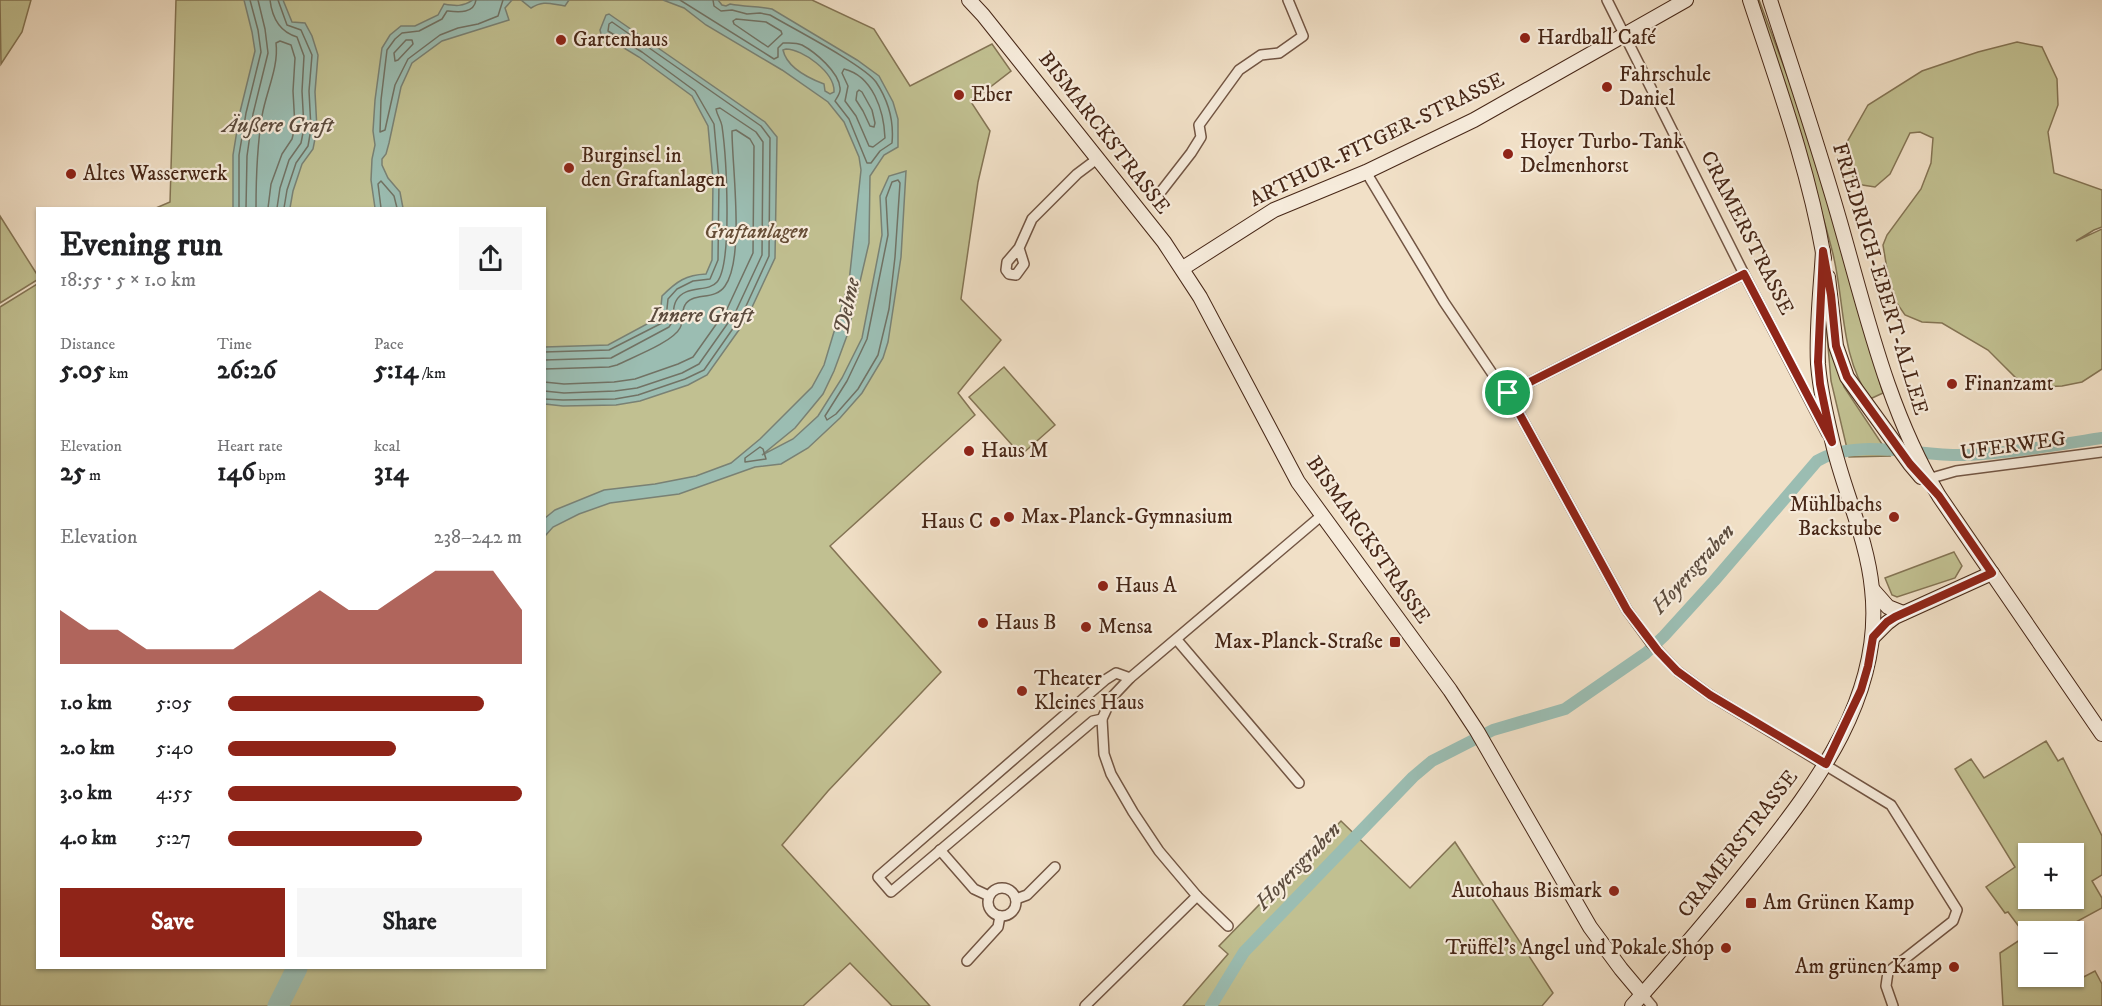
<!DOCTYPE html>
<html lang="en">
<head>
<meta charset="utf-8">
<style>
  body { margin:0; font-family:"IM FELL DW Pica",serif; background:#f6f6f6; color:#202124; height:100vh; display:flex; flex-direction:column; font-size:22px; white-space:nowrap }
  * { box-sizing:border-box; margin:0 }
  p { font-size:20px; color:#757577 }
  .icon { flex:none; width:33px; height:33px; fill:none; stroke:currentColor; stroke-width:2; stroke-linecap:round; stroke-linejoin:round }
  .map { position:relative; flex:1; overflow:hidden }
  .side { position:absolute; left:36px; top:207px; width:510px; height:762px; display:flex; flex-direction:column; background:#fff; border-radius:0px; box-shadow:0 2px 4px #0004 }
  .side>* { flex:none }
  .fabs { position:absolute; left:2018px; top:843px; display:grid; gap:12px }
  .fabs a { display:grid; place-items:center; width:66px; height:66px; border-radius:0px; background:#fff; box-shadow:0 2px 4px #0004; font-size:30px }
  .pin { position:absolute; display:grid; place-items:center; width:51px; height:51px; color:#fff; margin:-26px; border:3px solid #fff; border-radius:50%; box-shadow:0 2px 6px #0007 }
  .round { display:grid; place-items:center; flex:none; width:63px; height:63px; border-radius:0px; background:#f6f6f6 }
  .summary { display:flex; align-items:center; justify-content:space-between; height:102px; padding:0 24px }
  h1 { font-size:33px; font-weight:700; line-height:45px }
  .metrics { display:grid; grid-template-columns:repeat(3,1fr); gap:9px; height:102px; padding:6px 24px }
  .metrics div { display:grid; align-content:center }
  .metrics b { font-size:26px; font-weight:700 }
  .metrics small { font-size:16px; font-weight:400 }
  .metrics p { font-size:16px }
  .chart { height:168px; padding:12px 24px }
  .chart p { display:flex; justify-content:space-between }
  .chart svg { width:100%; height:108px; margin-top:6px; fill:#8f2418; opacity:.7 }
  .primary-button { display:flex; gap:12px; margin-top:auto; padding:12px 24px }
  .primary-button a { flex:1; height:69px; border-radius:0px; background:#8f2418; color:#fff; font-size:24px; font-weight:700; line-height:69px; text-align:center }
  .primary-button a+a { background:#f6f6f6; color:#202124 }
  ul { padding:0 24px; list-style:none; font-size:20px }
  li { display:grid; grid-template-columns:96px 72px 1fr; align-items:center; height:45px }
  li i { height:15px; border-radius:8px; background:#8f2418 }
  .map>svg:first-child { display:block }
  .green { fill:#c1c091; stroke:#847454; stroke-width:1.5; fill-rule:evenodd }
  .water { fill:#9bbdb2; stroke:#798174; stroke-width:1.5; fill-rule:evenodd }
  .lines { fill:none; stroke-linecap:round; stroke-linejoin:round }
  .shore { stroke:#717264; stroke-width:1.5 }
  .canal { stroke:#9bbdb2; stroke-width:12 }
  .river { stroke:#9bbdb2; stroke-width:21 }
  .street-casing { stroke:#725543; stroke-width:12 }
  .secondary-casing { stroke:#472717; stroke-width:16 }
  .street { stroke:#f6ebdb; stroke-width:9 }
  .secondary { stroke:#f6ebdb; stroke-width:14 }
  .route-casing { stroke:#fff; stroke-width:12 }
  .route { stroke:#8f2418; stroke-width:8 }
  .poi-dot { fill:#8f2418; stroke:#f6ebdb; stroke-width:2 }
  .labels { text-anchor:middle; dominant-baseline:central; stroke-width:4.5; stroke-linejoin:round; paint-order:stroke }
  .poi-label { font-size:21px; fill:#472717; stroke:#f6ebdb; text-anchor:start }
  .street-label { font-size:21px; fill:#472717; stroke:#f6ebdb }
  .park-label { font-size:21px; font-style:italic; fill:#664d36; stroke:#f6ebdb }
  .water-label { font-size:22px; font-style:italic; fill:#5c4c3e; stroke:#f6ebdb }
</style>
</head>
<body>
<div class="map">
<svg width="2102" height="1006" viewBox="0 0 2102 1006">
  <rect width="100%" height="100%" fill="#f1e0c7"/>
  <filter id="stains"><feTurbulence type="fractalNoise" baseFrequency=".00333" numOctaves="4"/><feColorMatrix values="0 0 0 0 .2 0 0 0 0 .09 0 0 0 0 .02 0 0 0 .5 -.17"/></filter>
  <radialGradient id="worn" r=".72"><stop offset=".6" stop-color="#630" stop-opacity="0"/><stop offset="1" stop-color="#630" stop-opacity=".3"/></radialGradient>
  <g class="green">
    <path d="M 0,0 L 31,0 L 22,32 L 1,64 Z"/>
    <path d="M 176,0 L 812,0 L 874,29 L 910,86 L 992,44 L 1011,71 L 971,102 L 990,131 L 978,182 L 961,299 L 1001,340 L 958,393 L 975,415 L 830,546 L 941,672 L 828,791 L 782,845 L 930,1006 L 892,1006 L 850,963 L 803,1006 L 0,1006 L 0,307 L 37,284 L 38,968 L 544,968 L 544,208 L 156,208 L 170,202 Z"/>
    <path d="M 1756,0 L 1759,0 L 1790,83 L 1819,172 L 1883,393 L 1870,399 C 1840,356 1845,303 1833,254 C 1811,168 1782,84 1756,0 Z"/>
    <path d="M 2017,42 L 2042,47 L 2057,79 L 2058,105 L 2048,132 L 2054,173 L 2102,190 L 2102,227 L 2094,230 L 2076,241 L 2102,229 L 2102,369 L 2082,382 L 2062,386 L 2039,387 L 2016,378 L 1988,350 L 1942,323 L 1922,322 L 1905,315 L 1896,302 L 1887,269 L 1883,245 L 1887,235 L 1921,189 L 1931,163 L 1933,138 L 1920,132 L 1910,133 L 1890,174 L 1875,187 L 1856,184 L 1849,168 L 1846,144 L 1868,105 L 1922,71 L 1978,52 Z"/>
    <path d="M 0,216 L 38,276 L 37,280 L 0,303 Z"/>
    <path d="M 1827,311 L 1838,370 L 1844,387 L 1890,456 L 1849,457 L 1831,381 L 1825,312 Z"/>
    <path d="M 1004,367 L 1055,425 L 1021,455 L 969,397 Z"/>
    <path d="M 1954,552 L 1962,566 L 1955,578 L 1897,597 L 1892,595 L 1885,578 Z"/>
    <path d="M 2046,741 L 2058,761 L 2063,758 L 2102,836 L 2102,875 L 2092,881 L 2102,898 L 2102,908 L 2063,929 L 2063,931 L 2028,932 L 2028,976 L 2069,977 L 2070,984 L 2095,971 L 2102,984 L 2102,1006 L 2003,1006 L 2000,953 L 2026,936 L 2008,912 L 2005,913 L 1986,887 L 2015,867 L 1955,769 L 1971,759 L 1984,778 ZM 2028,854 L 2073,854 L 2073,898 L 2028,898 Z"/>
    <path d="M 1341,821 L 1410,888 L 1455,842 L 1553,993 L 1542,1006 L 1183,1006 L 1228,954 L 1219,946 Z"/>
  </g>
  <g class="water">
    <path d="M 244,0 L 283,0 L 292,22 L 305,23 L 312,36 L 318,55 L 315,92 L 317,129 L 313,149 L 302,164 L 293,191 L 290,208 L 233,208 L 233,155 L 240,112 L 255,51 L 252,32 Z"/>
    <path d="M 473,0 L 512,0 L 505,8 L 509,20 L 442,41 L 412,63 L 401,87 L 389,143 L 386,154 L 382,159 L 382,165 L 388,178 L 400,192 L 403,208 L 375,208 L 371,180 L 372,159 L 375,145 L 373,131 L 375,100 L 382,48 L 390,35 L 401,26 L 415,26 L 438,15 L 444,4 C 455,6 463,7 473,0 Z"/>
    <path d="M 521,0 L 569,0 L 565,6 C 550,4 544,0 531,8 Z"/>
    <path d="M 663,0 L 718,0 L 722,5 L 726,6 L 730,4 C 745,7 758,6 772,9 L 857,60 L 879,76 L 893,102 L 898,119 L 898,147 L 884,155 L 870,176 L 869,243 L 848,333 L 834,371 L 823,394 L 795,428 L 762,455 L 793,439 L 818,416 L 842,378 L 862,338 L 882,235 L 880,196 L 889,176 L 906,171 L 901,257 L 888,342 L 883,358 L 862,393 L 840,418 L 808,448 L 781,464 L 755,467 L 679,494 L 610,503 L 579,514 L 553,527 L 545,536 L 545,518 L 555,510 L 604,490 L 655,484 L 696,476 L 731,463 L 760,439 L 812,387 L 824,365 L 849,282 L 861,170 L 859,157 L 844,122 L 828,102 L 782,70 L 706,25 L 684,8 ZM 786,49 C 802,49 835,72 834,92 L 830,94 L 825,91 L 824,84 C 808,78 787,68 783,50 Z"/>
    <path d="M 609,14 L 765,122 L 777,137 L 775,258 L 746,320 L 707,375 L 688,385 L 640,401 L 616,405 L 563,406 L 545,404 L 545,347 L 608,345 L 660,317 L 662,296 C 677,281 686,275 706,274 L 712,260 L 713,180 L 708,126 L 692,96 L 639,57 L 601,34 L 600,30 L 606,15 Z"/>
  </g>
  <g class="lines">
    <g class="shore">
      <path d="M 270,0 C 272,17 280,32 297,37 L 304,56 L 302,91 L 304,128 L 301,143 L 289,160 L 280,188 L 277,208"/>
      <path d="M 278,0 L 287,25 L 301,30 L 312,55 L 309,91 L 311,129 L 308,146 L 296,163 L 287,190 L 284,208"/>
      <path d="M 476,0 C 474,14 458,12 447,11 L 442,19 L 419,31 L 402,33 L 395,39 L 387,50 L 381,100 L 380,132 L 385,130 L 395,85 L 408,59 L 440,35 L 458,28 L 478,24 L 498,16 L 503,0"/>
      <path d="M 680,0 L 774,59 L 778,57 L 778,48 L 783,43 C 788,43 796,42 802,45 C 815,52 839,72 840,88 C 841,93 837,97 835,101 L 849,119 L 867,163 L 871,163 L 880,151 L 892,143 C 894,122 888,100 876,82 C 864,65 792,28 770,15 L 760,13 L 747,14 L 732,10 L 721,11 L 714,6 L 713,0"/>
      <path d="M 736,19 L 766,22 L 781,31 L 782,34 L 768,47 L 734,24 L 733,21 Z"/>
      <path d="M 406,40 L 412,40 L 413,44 L 398,60 L 395,61 L 394,53 Z"/>
      <path d="M 844,69 C 873,76 884,111 885,138 L 873,147 L 869,146 L 856,116 L 845,101 L 848,86 L 842,73 Z"/>
      <path d="M 859,90 L 862,92 L 872,110 L 875,123 L 874,127 L 870,126 L 863,111 L 856,100 L 857,92 Z"/>
      <path d="M 898,180 L 900,183 L 895,257 L 889,309 L 878,355 L 858,389 L 836,414 L 827,420 L 825,416 L 847,381 L 867,339 L 888,235 L 886,198 L 892,182 Z"/>
      <path d="M 239,208 L 239,155 L 246,113 L 261,52 L 258,30 L 250,0"/>
      <path d="M 246,208 L 247,156 L 253,114 L 268,53 L 265,29 L 258,0"/>
      <path d="M 256,208 C 256,177 257,147 262,116 C 266,92 279,67 276,43 L 280,41 L 291,45 L 295,58 L 293,91 L 295,127 L 292,139 L 282,154 L 271,184 L 268,208"/>
      <path d="M 381,208 L 378,184 L 381,181 L 394,196 L 397,208"/>
      <path d="M 544,352 L 609,350 L 662,323 L 666,318 L 668,299 L 677,289 L 693,281 L 710,279 L 718,260 L 719,180 L 714,124 L 695,91 L 642,52 L 608,31 L 609,24 L 612,22 L 761,126 L 770,138 L 769,256 L 741,317 L 704,370 L 685,379 L 638,395 L 615,399 L 563,400 L 544,399"/>
      <path d="M 544,360 L 611,358 L 669,327 C 676,319 671,310 676,301 C 685,284 708,293 717,282 C 733,263 726,154 722,126 C 721,120 717,115 716,109 L 720,108 L 756,132 L 763,142 L 762,255 L 735,313 L 699,364 L 682,373 L 637,388 L 615,391 L 564,393 L 544,391"/>
      <path d="M 544,369 L 609,367 L 617,365 C 633,357 673,342 680,328 C 684,321 681,311 685,305 C 692,292 715,301 725,286 C 745,258 732,167 732,131 L 736,130 L 750,139 L 754,146 L 753,253 L 727,309 L 693,357 L 678,364 L 635,379 L 614,382 L 564,384 L 544,382"/>
      <path d="M 760,447 L 763,449 L 766,459 L 745,462 L 745,458 Z"/>
    </g>
    <path class="canal" d="M 1211,1006 L 1244,952 L 1413,777 L 1432,761 L 1493,730 L 1565,709 L 1646,653 L 1664,636 L 1714,581 L 1817,461 C 1857,437 1921,457 1966,455 C 2011,453 2057,445 2102,438"/>
    <path class="river" d="M 278,1006 L 297,968"/>
    <g class="street-casing">
      <g id="street">
        <path d="M 1607,0 L 1744,274 L 1827,434"/>
        <path d="M 1366,172 L 1444,302 L 1500,385 L 1508,393 L 1627,610 L 1651,643 L 1677,671 L 1710,695 L 1891,805 L 1957,910 L 1953,921 L 1888,972 L 1886,986 L 1893,1006"/>
        <path d="M 1156,198 L 1191,153 L 1201,137 L 1199,125 L 1239,70 L 1261,55 L 1279,53 L 1303,36 L 1288,0"/>
        <path d="M 1019,248 L 1024,264 L 1016,275 L 1009,274 L 1006,270 L 1007,262 L 1019,248 L 1032,219 L 1077,174 L 1097,159"/>
        <path d="M 1508,393 L 1744,274"/>
        <path d="M 1928,479 L 1956,471 L 2102,452"/>
        <path d="M 1177,640 L 1299,783"/>
        <path d="M 1102,719 L 1093,721 L 891,892 L 878,877 L 1105,680 L 1116,673 L 1130,678"/>
        <path d="M 940,850 L 974,889 L 989,896"/>
        <circle cx="1002" cy="902" r="14"/>
        <path d="M 1016,899 L 1027,895 L 1055,867"/>
        <path d="M 1228,926 L 1197,896 L 1159,851 L 1133,812 L 1111,774 L 1104,754 L 1102,719 L 1112,697 L 1130,678 L 1321,516"/>
        <path d="M 967,961 L 998,927 L 1000,916"/>
        <path d="M 1642,994 L 1652,1006"/>
        <path d="M 1085,1006 L 1197,896"/>
      </g>
    </g>
    <g class="secondary-casing">
      <g id="secondary">
        <path d="M 969,0 L 983,15 L 1164,242 L 1200,297 L 1298,482 L 1450,690 L 1477,731 L 1590,927 L 1621,969 L 1642,994"/>
        <path d="M 1750,0 C 1778,85 1809,170 1824,258"/>
        <path d="M 1770,0 C 1794,74 1819,148 1840,222 C 1867,316 1888,411 1939,496 L 2102,734"/>
        <path d="M 1183,268 L 1274,210 L 1366,172 L 1474,120 L 1686,0"/>
        <path d="M 1828,277 L 1836,346 L 1847,377 L 1910,464 L 1921,477"/>
        <path d="M 1873,590 L 1888,607 L 1903,613"/>
        <path d="M 1873,637 L 1887,623 L 1895,617 L 1992,573"/>
        <path d="M 1632,1006 C 1674,959 1716,910 1755,861 C 1817,783 1884,695 1872,589 C 1867,537 1843,490 1832,440 C 1826,415 1820,390 1818,364 C 1816,327 1821,288 1823,251"/>
      </g>
    </g>
    <use href="#street" class="street"/>
    <use href="#secondary" class="secondary"/>
  </g>
  <g class="lines">
    <g class="route-casing">
      <path id="route" d="M 1823,251 L 1831,295 L 1836,346 L 1847,377 L 1910,464 L 1939,496 L 1992,573 L 1895,617 L 1887,622 L 1873,637 L 1868,666 L 1861,690 L 1826,764 L 1710,695 L 1677,671 L 1658,651 L 1627,610 L 1508,393 L 1744,274 L 1832,442 L 1820,384 L 1818,362 Z"/>
    </g>
    <use href="#route" class="route"/>
  </g>
  <g class="poi-dot">
    <circle cx="1525" cy="38" r="6"/>
    <circle cx="561" cy="40" r="6"/>
    <circle cx="1607" cy="87" r="6"/>
    <circle cx="959" cy="95" r="6"/>
    <circle cx="1508" cy="154" r="6"/>
    <circle cx="569" cy="168" r="6"/>
    <circle cx="71" cy="174" r="6"/>
    <circle cx="1952" cy="384" r="6"/>
    <circle cx="969" cy="451" r="6"/>
    <circle cx="1009" cy="517" r="6"/>
    <circle cx="1894" cy="517" r="6"/>
    <circle cx="995" cy="522" r="6"/>
    <circle cx="1103" cy="586" r="6"/>
    <circle cx="983" cy="623" r="6"/>
    <circle cx="1086" cy="627" r="6"/>
    <rect x="1389" y="636" width="12" height="12" rx="3"/>
    <circle cx="1022" cy="691" r="6"/>
    <circle cx="1614" cy="891" r="6"/>
    <rect x="1745" y="897" width="12" height="12" rx="3"/>
    <circle cx="1726" cy="948" r="6"/>
    <circle cx="1954" cy="967" r="6"/>
  </g>
  <g class="labels">
    <g class="poi-label">
      <text x="1537" y="38">Hardball Café</text>
      <text x="573" y="40">Gartenhaus</text>
      <text x="1619" y="75">Fahrschule<tspan x="1619" dy="24">Daniel</tspan></text>
      <text x="971" y="95">Eber</text>
      <text x="1520" y="142">Hoyer Turbo-Tank<tspan x="1520" dy="24">Delmenhorst</tspan></text>
      <text x="581" y="156">Burginsel in<tspan x="581" dy="24">den Graftanlagen</tspan></text>
      <text x="83" y="174">Altes Wasserwerk</text>
      <text x="1964" y="384">Finanzamt</text>
      <text x="981" y="451">Haus M</text>
      <text x="1882" y="505" text-anchor="end">Mühlbachs<tspan x="1882" dy="24">Backstube</tspan></text>
      <text x="1021" y="517">Max-Planck-Gymnasium</text>
      <text x="983" y="522" text-anchor="end">Haus C</text>
      <text x="1115" y="586">Haus A</text>
      <text x="995" y="623">Haus B</text>
      <text x="1098" y="627">Mensa</text>
      <text x="1383" y="642" text-anchor="end">Max-Planck-Straße</text>
      <text x="1034" y="679">Theater<tspan x="1034" dy="24">Kleines Haus</tspan></text>
      <text x="1602" y="891" text-anchor="end">Autohaus Bismark</text>
      <text x="1763" y="903">Am Grünen Kamp</text>
      <text x="1714" y="948" text-anchor="end">Trüffel's Angel und Pokale Shop</text>
      <text x="1942" y="967" text-anchor="end">Am grünen Kamp</text>
    </g>
    <g class="street-label">
      <text transform="translate(1104 133) rotate(52)">BISMARCKSTRASSE</text>
      <text transform="translate(1377 140) rotate(-26)">ARTHUR-FITGER-STRASSE</text>
      <text transform="translate(1747 233) rotate(63)">CRAMERSTRASSE</text>
      <text transform="translate(1880 279) rotate(73)">FRIEDRICH-EBERT-ALLEE</text>
      <text transform="translate(2013 446) rotate(-8)">UFERWEG</text>
      <text transform="translate(1368 540) rotate(55)">BISMARCKSTRASSE</text>
      <text transform="translate(1738 844) rotate(-52)">CRAMERSTRASSE</text>
    </g>
    <g class="park-label">
      <text x="756" y="232">Graftanlagen</text>
    </g>
    <g class="water-label">
      <text x="278" y="125">Äußere Graft</text>
      <text transform="translate(847 306) rotate(-78)">Delme</text>
      <text x="701" y="315">Innere Graft</text>
      <text transform="translate(1693 569) rotate(-48)">Hoyersgraben</text>
      <text transform="translate(1298 866) rotate(-46)">Hoyersgraben</text>
    </g>
  </g>
  <rect width="100%" height="100%" filter="url(#stains)"/>
  <rect width="100%" height="100%" fill="url(#worn)"/>
</svg>
<div class="fabs">
<a>+</a>
<a>−</a>
</div>
<div class="pin" style="left:1508px;top:393px;background:#1e9e55"><svg class="icon" aria-label="arrive" viewBox="0 0 24 24"><path d="M6 21V4h12l-3 4 3 4H6"/></svg></div>
<section class="side">
<div class="summary"><div><h1>Evening run</h1><p>18:55 · 5 × 1.0 km</p></div><a class="round"><svg class="icon" aria-label="share" viewBox="0 0 24 24"><path d="M12 15V3M7 8l5-5 5 5M5 13v7h14v-7"/></svg></a></div>
<div class="metrics">
<div><p>Distance</p><b>5.05<small> km</small></b></div>
<div><p>Time</p><b>26:26</b></div>
<div><p>Pace</p><b>5:14<small> /km</small></b></div>
</div>
<div class="metrics">
<div><p>Elevation</p><b>25<small> m</small></b></div>
<div><p>Heart rate</p><b>146<small> bpm</small></b></div>
<div><p>kcal</p><b>314</b></div>
</div>
<div class="chart"><p><span>Elevation</span>238–242 m</p>
<svg viewBox="0 0 160 44" preserveAspectRatio="none"><path d="M0 44V22L10 30L20 30L30 38L40 38L50 38L60 38L70 30L80 22L90 14L100 22L110 22L120 14L130 6L140 6L150 6L160 22V44z"/></svg>
</div>
<ul>
<li><b>1.0 km</b>5:05<i style="width:87%"></i></li>
<li><b>2.0 km</b>5:40<i style="width:57%"></i></li>
<li><b>3.0 km</b>4:55<i style="width:100%"></i></li>
<li><b>4.0 km</b>5:27<i style="width:66%"></i></li>
</ul>
<div class="primary-button"><a>Save</a><a>Share</a></div>
</section>
</div>
</body>
</html>
